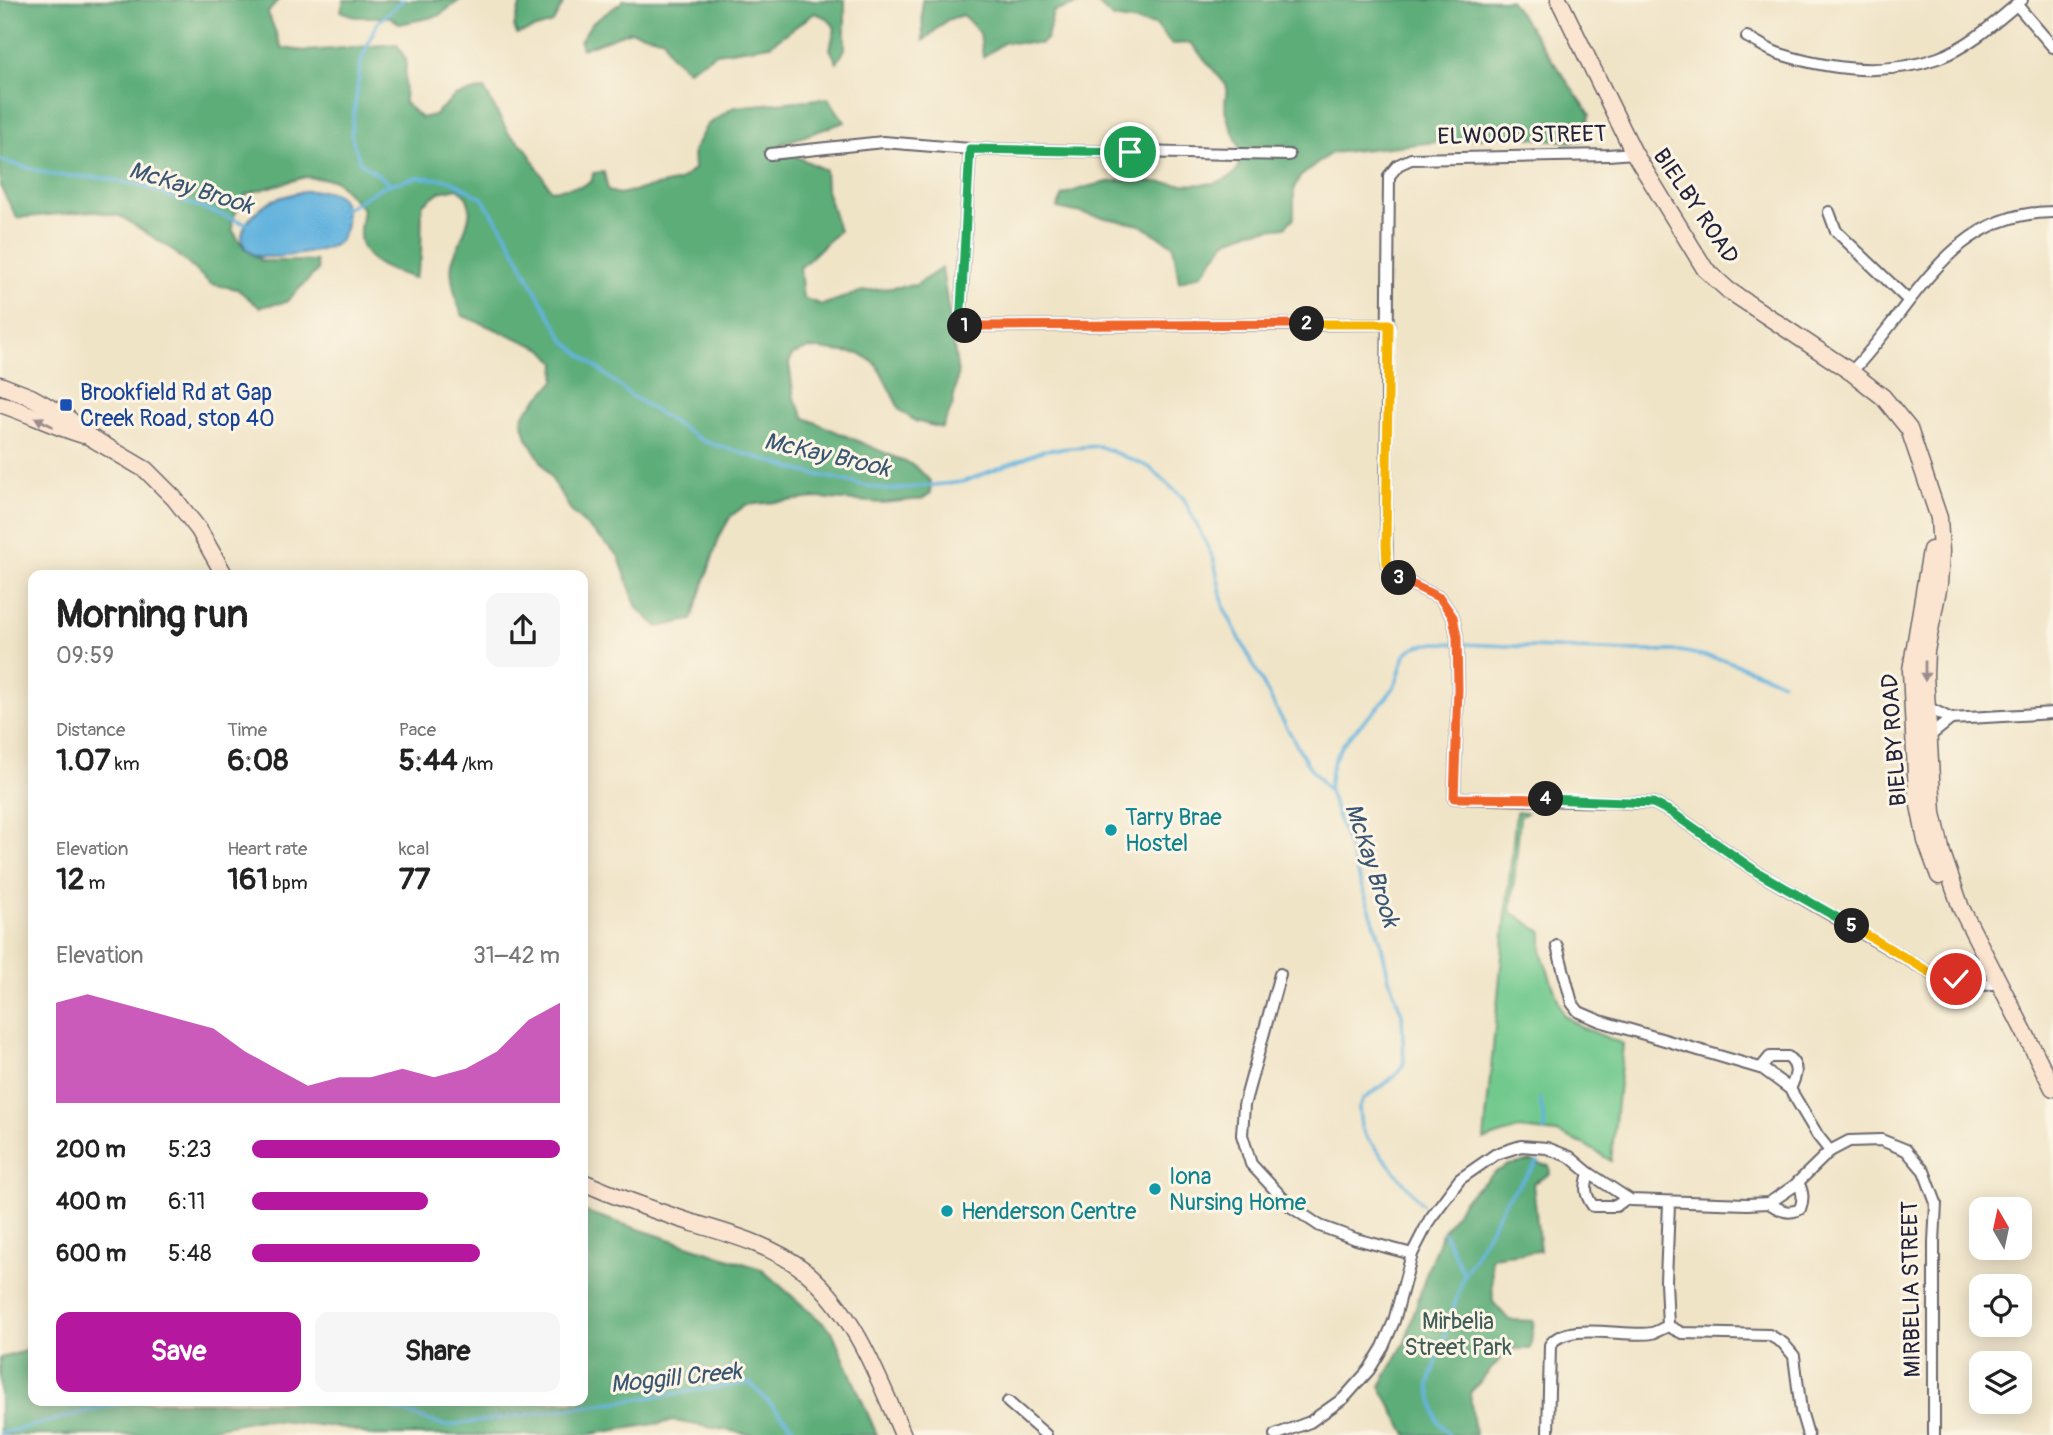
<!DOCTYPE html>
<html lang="en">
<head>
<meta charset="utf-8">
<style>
  body { margin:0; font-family:Pangolin,sans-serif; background:#f6f6f6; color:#222; height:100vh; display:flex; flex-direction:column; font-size:26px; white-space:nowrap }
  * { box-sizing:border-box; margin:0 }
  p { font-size:23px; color:#767676 }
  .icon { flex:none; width:38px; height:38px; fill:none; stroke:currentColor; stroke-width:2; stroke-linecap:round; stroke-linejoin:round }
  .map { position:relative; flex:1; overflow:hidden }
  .drawer { position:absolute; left:28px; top:570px; width:560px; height:836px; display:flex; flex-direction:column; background:#fff; border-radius:14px; box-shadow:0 4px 18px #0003 }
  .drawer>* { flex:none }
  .needle { width:46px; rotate:351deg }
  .controls { position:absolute; left:1969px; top:1197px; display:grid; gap:14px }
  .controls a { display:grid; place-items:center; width:63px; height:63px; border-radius:14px; background:#fff; box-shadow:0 4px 18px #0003; font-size:35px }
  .pin { position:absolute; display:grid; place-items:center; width:60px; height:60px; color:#fff; margin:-30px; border:4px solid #fff; border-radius:50%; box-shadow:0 2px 7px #0007 }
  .km { position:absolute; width:35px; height:35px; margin:-18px; border-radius:50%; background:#222; color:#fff; font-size:19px; line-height:35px; text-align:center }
  .round { display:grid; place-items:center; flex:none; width:74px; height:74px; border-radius:14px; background:#f6f6f6 }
  .summary { display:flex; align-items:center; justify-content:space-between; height:119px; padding:0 28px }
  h1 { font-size:38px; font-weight:700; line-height:52px }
  .metrics { display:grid; grid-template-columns:repeat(3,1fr); gap:10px; height:119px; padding:7px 28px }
  .metrics div { display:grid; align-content:center }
  .metrics b { font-size:30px; font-weight:700 }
  .metrics small { font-size:19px; font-weight:400 }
  .metrics p { font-size:19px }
  .chart { height:196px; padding:14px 28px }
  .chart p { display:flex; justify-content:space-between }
  .chart svg { width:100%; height:126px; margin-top:7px; fill:#b5179e; opacity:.7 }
  .primary-button { display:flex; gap:14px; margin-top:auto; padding:14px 28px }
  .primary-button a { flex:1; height:80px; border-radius:14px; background:#b5179e; color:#fff; font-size:28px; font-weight:700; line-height:80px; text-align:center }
  .primary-button a+a { background:#f6f6f6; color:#222 }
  ul { padding:0 28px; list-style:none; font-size:23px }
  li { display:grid; grid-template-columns:112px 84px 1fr; align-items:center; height:52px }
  li i { height:18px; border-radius:9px; background:#b5179e }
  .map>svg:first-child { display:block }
  .green { fill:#72c98e; stroke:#4a7664; stroke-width:2 }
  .forest { fill:#5dad79; stroke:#40685a; stroke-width:2 }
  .water { fill:#64b3de; stroke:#436a8c; stroke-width:2 }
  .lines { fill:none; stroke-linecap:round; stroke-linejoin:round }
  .stream { stroke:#64b3de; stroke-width:3.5 }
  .street-casing { stroke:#6a666c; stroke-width:14 }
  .secondary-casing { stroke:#6a666c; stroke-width:19 }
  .street { stroke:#fff; stroke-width:10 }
  .secondary { stroke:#fce5d0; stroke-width:16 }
  .oneway { fill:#9a8d8d }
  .split-1-casing { stroke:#fff; stroke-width:14 }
  .split-2-casing { stroke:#fff; stroke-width:14 }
  .split-3-casing { stroke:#fff; stroke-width:14 }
  .split-4-casing { stroke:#fff; stroke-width:14 }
  .split-5-casing { stroke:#fff; stroke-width:14 }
  .split-6-casing { stroke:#fff; stroke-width:14 }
  .split-1 { stroke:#22a559; stroke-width:9 }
  .split-2 { stroke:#f0652b; stroke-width:9 }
  .split-3 { stroke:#f5b400; stroke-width:9 }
  .split-4 { stroke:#f0652b; stroke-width:9 }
  .split-5 { stroke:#22a559; stroke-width:9 }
  .split-6 { stroke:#f5b400; stroke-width:9 }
  .transit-dot { fill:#1a4fb4; stroke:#fcf5e5; stroke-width:2.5 }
  .culture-dot { fill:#0f9aa8; stroke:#fcf5e5; stroke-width:2.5 }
  .labels { text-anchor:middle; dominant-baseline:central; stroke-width:6; stroke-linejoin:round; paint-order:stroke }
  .street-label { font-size:23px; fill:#22223b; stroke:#fcf5e5 }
  .transit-label { font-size:23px; fill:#164399; stroke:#fcf5e5; text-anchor:start }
  .culture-label { font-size:23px; fill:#0d838f; stroke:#fcf5e5; text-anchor:start }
  .park-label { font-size:23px; fill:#3e5c58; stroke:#fcf5e5 }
  .water-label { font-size:24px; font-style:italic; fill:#395574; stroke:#fcf5e5 }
</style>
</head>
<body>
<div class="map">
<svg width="2053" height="1435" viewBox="0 0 2053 1435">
  <rect width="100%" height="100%" fill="#fcf5e5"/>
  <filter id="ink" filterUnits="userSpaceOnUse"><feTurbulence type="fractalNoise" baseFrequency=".0143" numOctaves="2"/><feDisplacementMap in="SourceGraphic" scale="14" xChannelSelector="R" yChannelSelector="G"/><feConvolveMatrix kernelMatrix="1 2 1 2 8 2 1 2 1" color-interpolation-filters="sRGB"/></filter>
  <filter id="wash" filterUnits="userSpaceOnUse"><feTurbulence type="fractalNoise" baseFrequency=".00686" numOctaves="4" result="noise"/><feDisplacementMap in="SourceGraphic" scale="28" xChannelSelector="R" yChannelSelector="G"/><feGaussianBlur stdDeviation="1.57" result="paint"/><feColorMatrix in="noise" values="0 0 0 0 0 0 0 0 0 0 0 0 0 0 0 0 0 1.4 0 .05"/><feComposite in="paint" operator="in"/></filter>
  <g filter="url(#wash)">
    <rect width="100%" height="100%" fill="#f0e4c7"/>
    <path class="green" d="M 1516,812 L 1527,813 L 1520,817 L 1511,912 L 1542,932 L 1542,954 L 1563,1014 L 1581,1027 L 1623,1044 L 1611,1161 L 1585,1145 L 1557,1133 L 1518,1129 L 1484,1140 Z"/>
    <g class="forest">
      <path d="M 0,0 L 278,0 L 268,13 L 282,48 L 306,51 L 397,44 L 406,60 L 404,102 L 421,118 L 434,115 L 455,96 L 484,89 L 509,134 L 525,147 L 551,190 L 582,186 L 592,181 L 593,173 L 604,172 L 608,191 L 619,194 L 679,181 L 694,169 L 693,151 L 707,125 L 734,107 L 828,98 L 845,122 L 781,144 L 787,152 L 825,170 L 826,189 L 839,231 L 800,268 L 803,298 L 822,305 L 863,291 L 916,285 L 942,268 L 958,374 L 952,407 L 942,428 L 915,421 L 900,410 L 877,365 L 861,354 L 809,348 L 792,355 L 789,364 L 794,398 L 805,418 L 915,466 L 930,481 L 931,493 L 922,499 L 883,503 L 817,498 L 746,505 L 731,516 L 720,535 L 692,620 L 658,627 L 637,608 L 618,555 L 572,512 L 527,438 L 522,420 L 526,411 L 555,381 L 556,363 L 543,349 L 463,316 C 457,306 449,274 452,263 C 457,241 485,208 458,188 L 439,192 L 422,205 L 421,258 L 415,278 C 394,272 363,265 360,237 C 359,229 362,218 363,209 L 335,180 L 305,177 L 246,194 L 232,220 L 233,231 L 245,249 L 262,261 L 316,261 L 318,270 L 286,302 L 259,307 L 237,289 L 211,284 L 170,248 L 120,216 L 92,211 L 17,218 L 0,186 Z"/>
      <path d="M 344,0 L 460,0 L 438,16 L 400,24 L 390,17 L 355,17 L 341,11 Z"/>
      <path d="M 523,0 L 565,0 L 553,23 L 517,34 L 514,27 L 521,2 Z"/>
      <path d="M 622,0 L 845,0 L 845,49 L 837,63 L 830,49 L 835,28 L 827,18 L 815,13 L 770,45 L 717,53 L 688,70 L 670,55 L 664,39 L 631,31 L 582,49 L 580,42 L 591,24 L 622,2 Z"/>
      <path d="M 922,0 L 1510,0 L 1590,114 L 1583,140 L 1570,142 L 1505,135 L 1331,153 L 1300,177 L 1294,188 L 1294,218 L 1285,227 L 1251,231 L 1226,241 L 1202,274 L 1179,282 L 1173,245 L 1140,225 L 1057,208 L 1063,195 C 1086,186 1108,180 1132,180 C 1156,180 1230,197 1239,165 C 1244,146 1230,131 1226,113 C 1224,106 1226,95 1227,86 L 1191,43 L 1171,44 L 1156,25 L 1113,18 L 1097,3 L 1077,4 L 1053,12 L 1047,38 L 1041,44 L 1005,42 L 983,57 L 980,33 L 963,15 L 947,20 L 923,41 Z"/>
      <path d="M 1531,1161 L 1549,1166 L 1550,1174 L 1533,1183 L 1540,1251 L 1491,1257 L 1493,1302 L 1509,1320 L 1534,1321 L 1530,1349 L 1509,1349 L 1470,1393 L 1475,1435 L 1407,1435 L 1380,1386 L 1405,1342 L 1427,1271 L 1441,1235 L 1465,1199 L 1495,1172 L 1509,1165 Z"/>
      <path d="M 583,1211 L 761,1269 L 832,1331 L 877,1435 L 754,1435 L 674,1421 L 584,1435 L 370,1435 L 345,1428 L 260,1419 L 178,1435 L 0,1435 L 0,1358 L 22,1352 L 33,1346 L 33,1402 L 583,1402 Z"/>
    </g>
    <path class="water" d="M 304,191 C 332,190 347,190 346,223 C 345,232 342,241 334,245 C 321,252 267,261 255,255 C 225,241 254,208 273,200 C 283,196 294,194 304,191 Z"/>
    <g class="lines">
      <g class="stream">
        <path d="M 0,160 L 54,175 L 103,178 L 139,185 L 247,224"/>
        <path d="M 391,184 L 360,162 L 351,135 L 361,61 L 377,23 L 403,0"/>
        <path d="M 342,211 L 383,186 L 418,177 L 450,180 L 482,198 L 508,237 L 533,286 L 565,341 L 630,395 L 703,441 L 805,472 L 886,490 L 963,482 L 1044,450 L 1099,446 L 1149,467 L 1184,499 L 1214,560 L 1224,608 L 1274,705 L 1308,765 L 1329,791 L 1380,939 L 1389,979 L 1402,1014 L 1404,1063 L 1397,1074 L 1364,1099 L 1359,1108 L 1361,1127 L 1367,1138 L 1422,1204"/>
        <path d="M 1329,791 C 1330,782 1330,772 1333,764 C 1344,730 1380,714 1396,683 C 1401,674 1400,661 1407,653 C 1414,644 1426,645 1437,643 L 1626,651 L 1680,651 L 1725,660 L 1782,682"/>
        <path d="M 1540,1099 L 1545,1126 L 1544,1131"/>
        <path d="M 1444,1233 L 1464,1275"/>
        <path d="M 372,1402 L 446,1426 L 750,1383 L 801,1435"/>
        <path d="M 0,1434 L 123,1402"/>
        <path d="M 1449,1435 L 1437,1419 L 1429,1385 L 1464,1275 L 1507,1199 L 1538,1162"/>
      </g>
    </g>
  </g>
  <g filter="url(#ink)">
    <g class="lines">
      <g class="street-casing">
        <g id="street">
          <path d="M 2016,4 L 2053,47"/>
          <path d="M 1747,37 C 1758,42 1769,51 1780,54 C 1831,70 1887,76 1938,58 C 1969,47 1997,21 2022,0"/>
          <path d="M 970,149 L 960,326 L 1389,324"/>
          <path d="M 1634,153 L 1608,155 L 1411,159 L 1398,165 L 1389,176 L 1386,521 L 1387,564 L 1397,577 L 1440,598 L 1453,617 L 1457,637 L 1458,689 L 1454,798 L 1653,803 L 1671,812 L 1757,872 L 1936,976 L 1956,979 L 1986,966"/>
          <path d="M 770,154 L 883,142 L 970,149 L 1289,155"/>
          <path d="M 1829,212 L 1836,231 L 1908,300"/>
          <path d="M 1851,372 C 1914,308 1948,212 2053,212"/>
          <path d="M 1927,707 L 1951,719 L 2053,713"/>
          <path d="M 1927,738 L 1951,719"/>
          <path d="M 1557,946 L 1572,1003 L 1579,1012 L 1600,1021 L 1763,1069 L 1790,1089 L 1818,1136 L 1830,1151"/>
          <path d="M 1280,974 L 1244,1105 L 1242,1135 L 1251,1164 L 1290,1206 L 1320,1226 L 1356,1239 L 1412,1254"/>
          <path d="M 1942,978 L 1955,989 L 1998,983"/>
          <path d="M 1761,1068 L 1770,1057 L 1788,1057 C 1800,1067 1796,1076 1790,1089"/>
          <path d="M 1589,1173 C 1585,1187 1584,1194 1593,1206 L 1616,1206 L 1627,1198"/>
          <path d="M 1769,1203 C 1780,1210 1787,1215 1800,1209 C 1804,1199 1803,1192 1798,1182"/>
          <path d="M 1668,1326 L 1666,1281 L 1669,1203"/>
          <path d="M 1008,1402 L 1046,1435"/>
          <path d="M 1275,1435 L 1310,1422 L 1344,1398 L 1369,1370 L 1383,1347 L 1394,1321 L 1412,1254 L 1430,1219 L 1460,1179 L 1496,1154 L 1521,1146 L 1547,1148 L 1570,1157 L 1589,1173 L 1630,1200 L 1747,1204 L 1769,1203 L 1794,1186 L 1830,1151 L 1849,1141 L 1881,1140 L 1906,1150 L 1924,1171 L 1936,1203 L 1934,1242 L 1934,1435"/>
          <path d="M 1548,1435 L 1550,1345 C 1566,1320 1626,1338 1652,1333 C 1657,1332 1663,1328 1668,1326 L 1682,1333 L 1769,1335 L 1783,1343 L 1794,1356 L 1801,1411 L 1808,1435"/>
        </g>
      </g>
      <g class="secondary-casing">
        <g id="secondary">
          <path d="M 1559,0 L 1634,153 L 1705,269 L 1728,290 L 1851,372 L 1883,397 L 1909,429 L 1939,518 L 1941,552 L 1939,584 L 1926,651 L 1925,675 L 1933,813 L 1942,853 L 1961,908 L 2053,1088"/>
          <path d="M 0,385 L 31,397 L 65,416 L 90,437 L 146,470 L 174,498 L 199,530 L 225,576"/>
          <path d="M 0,404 C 29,413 55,427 84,435"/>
          <path d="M 1931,550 L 1911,670 L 1917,795 L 1926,841 L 1939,876"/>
          <path d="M 583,1182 C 618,1198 656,1211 693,1223 C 730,1234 774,1246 805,1271 C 855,1313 878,1377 903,1435"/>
        </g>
      </g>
      <use href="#street" class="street"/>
      <use href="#secondary" class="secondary"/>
    </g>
    <defs><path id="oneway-solid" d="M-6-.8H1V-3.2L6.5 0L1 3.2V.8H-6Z" transform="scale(1.75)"/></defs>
    <g class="oneway">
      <use href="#oneway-solid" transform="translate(44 422) rotate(-153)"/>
      <use href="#oneway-solid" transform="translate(1925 671) rotate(90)"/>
    </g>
  </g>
  <g class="lines" filter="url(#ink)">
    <g class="split-1-casing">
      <path id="split-1" d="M 965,326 L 960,326 L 970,149 L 1130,152"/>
    </g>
    <g class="split-2-casing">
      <path id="split-2" d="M 965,326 L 1307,324"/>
    </g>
    <g class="split-3-casing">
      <path id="split-3" d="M 1307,324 L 1389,324 L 1386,545 L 1387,564 L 1399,578"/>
    </g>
    <g class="split-4-casing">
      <path id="split-4" d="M 1399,578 L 1440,598 L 1453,617 L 1457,637 L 1458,689 L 1454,798 L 1546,799"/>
    </g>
    <g class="split-5-casing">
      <path id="split-5" d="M 1546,799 L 1653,803 L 1671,812 L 1757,872 L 1852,926"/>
    </g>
    <g class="split-6-casing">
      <path id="split-6" d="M 1852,926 L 1936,976 L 1956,979"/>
    </g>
    <use href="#split-1" class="split-1"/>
    <use href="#split-2" class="split-2"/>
    <use href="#split-3" class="split-3"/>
    <use href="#split-4" class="split-4"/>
    <use href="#split-5" class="split-5"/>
    <use href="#split-6" class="split-6"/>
  </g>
  <rect class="transit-dot" x="59" y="398" width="14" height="14" rx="3.5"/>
  <g class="culture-dot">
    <circle cx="1111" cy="830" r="7"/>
    <circle cx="1155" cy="1189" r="7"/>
    <circle cx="947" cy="1211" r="7"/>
  </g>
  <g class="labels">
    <g class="street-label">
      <text transform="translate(1522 135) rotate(-1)">ELWOOD STREET</text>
      <text transform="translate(1696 206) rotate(56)">BIELBY ROAD</text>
      <text transform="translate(1894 740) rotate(-94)">BIELBY ROAD</text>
      <text transform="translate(1911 1289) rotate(-91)">MIRBELIA STREET</text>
    </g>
    <g class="transit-label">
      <text x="80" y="392">Brookfield Rd at Gap<tspan x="80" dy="26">Creek Road, stop 40</tspan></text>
    </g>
    <g class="culture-label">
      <text x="1125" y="817">Tarry Brae<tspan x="1125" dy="26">Hostel</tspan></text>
      <text x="1169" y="1176">Iona<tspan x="1169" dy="26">Nursing Home</tspan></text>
      <text x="961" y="1211">Henderson Centre</text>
    </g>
    <g class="park-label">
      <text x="1458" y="1321">Mirbelia<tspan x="1458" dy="26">Street Park</tspan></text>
    </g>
    <g class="water-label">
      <text transform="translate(191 188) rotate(17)">McKay Brook</text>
      <text transform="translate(827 455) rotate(13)">McKay Brook</text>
      <text transform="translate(1372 865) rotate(72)">McKay Brook</text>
      <text transform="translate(676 1378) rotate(-6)">Moggill Creek</text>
    </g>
  </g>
</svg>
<div class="controls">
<a><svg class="needle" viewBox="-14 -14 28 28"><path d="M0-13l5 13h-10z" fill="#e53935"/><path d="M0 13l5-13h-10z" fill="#767676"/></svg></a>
<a><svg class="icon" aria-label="locate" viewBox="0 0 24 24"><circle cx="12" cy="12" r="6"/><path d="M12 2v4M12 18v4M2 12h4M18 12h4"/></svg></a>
<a><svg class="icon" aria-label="layers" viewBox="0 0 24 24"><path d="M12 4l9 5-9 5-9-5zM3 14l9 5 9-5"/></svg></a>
</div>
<div class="pin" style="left:1130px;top:152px;background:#1e9e55"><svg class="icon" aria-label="arrive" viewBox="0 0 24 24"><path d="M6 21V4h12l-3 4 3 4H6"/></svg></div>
<div class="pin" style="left:1956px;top:979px;background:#d93025"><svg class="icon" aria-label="check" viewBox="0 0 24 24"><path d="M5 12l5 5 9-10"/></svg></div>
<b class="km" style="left:965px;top:326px">1</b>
<b class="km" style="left:1307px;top:324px">2</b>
<b class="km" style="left:1399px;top:578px">3</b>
<b class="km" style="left:1546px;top:799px">4</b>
<b class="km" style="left:1852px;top:926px">5</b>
<section class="drawer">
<div class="summary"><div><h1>Morning run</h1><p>09:59</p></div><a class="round"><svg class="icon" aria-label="share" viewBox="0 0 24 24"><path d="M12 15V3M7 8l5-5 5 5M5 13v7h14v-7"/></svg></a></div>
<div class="metrics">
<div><p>Distance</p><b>1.07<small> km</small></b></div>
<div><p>Time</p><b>6:08</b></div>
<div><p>Pace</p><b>5:44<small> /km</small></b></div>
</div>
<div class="metrics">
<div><p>Elevation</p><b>12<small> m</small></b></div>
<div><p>Heart rate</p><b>161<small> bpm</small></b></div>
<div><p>kcal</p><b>77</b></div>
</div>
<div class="chart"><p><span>Elevation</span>31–42 m</p>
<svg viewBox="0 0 160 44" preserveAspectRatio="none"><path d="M0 44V9L10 6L20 9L30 12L40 15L50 18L60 26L70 32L80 38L90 35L100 35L110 32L120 35L130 32L140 26L150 15L160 9V44z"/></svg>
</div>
<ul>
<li><b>200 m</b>5:23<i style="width:100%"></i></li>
<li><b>400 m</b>6:11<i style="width:57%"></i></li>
<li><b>600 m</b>5:48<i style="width:74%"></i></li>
</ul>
<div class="primary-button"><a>Save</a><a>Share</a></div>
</section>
</div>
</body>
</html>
